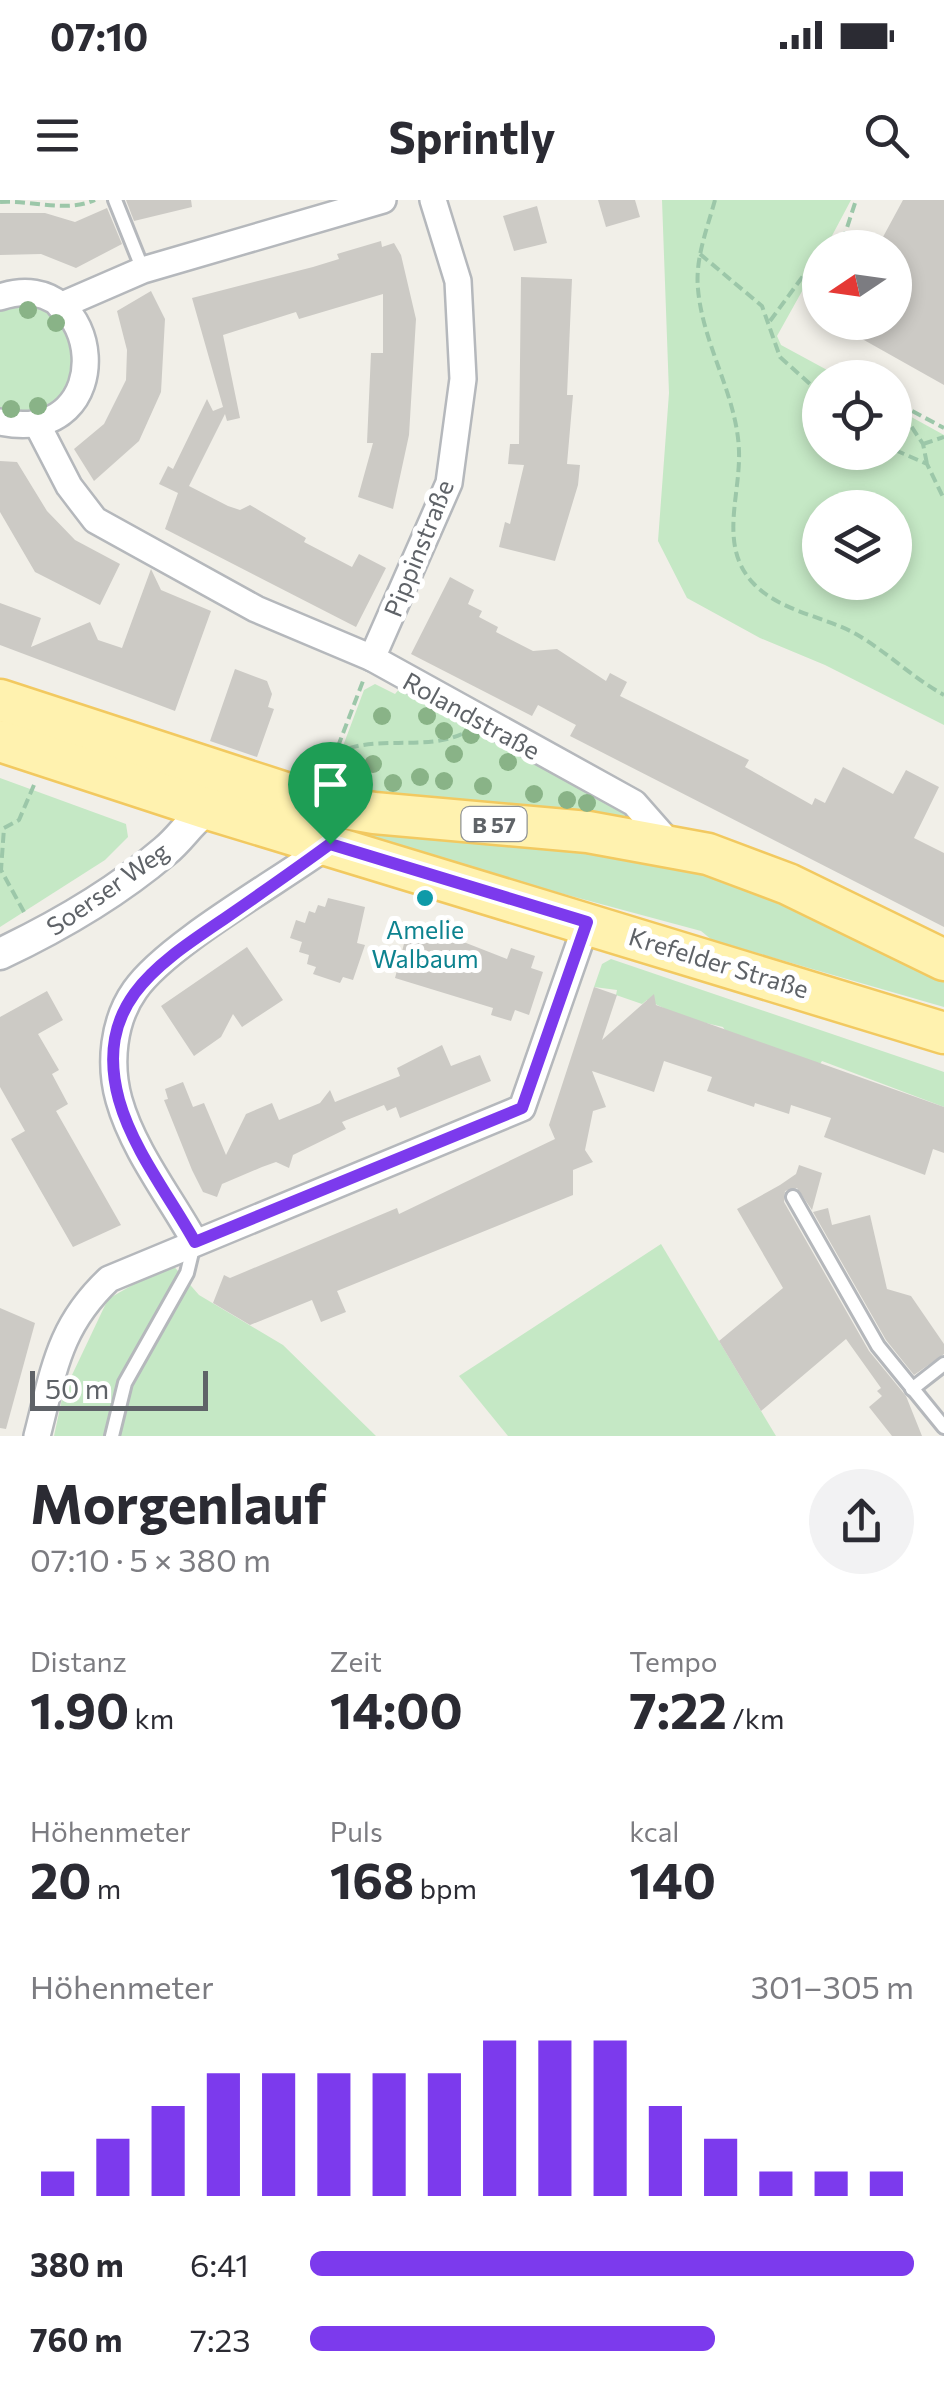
<!DOCTYPE html>
<html lang="de">
<head>
<meta charset="utf-8">
<style>
  body { margin:0; font-family:Commissioner,sans-serif; background:#f2f2f3; color:#2b2b33; height:100vh; display:flex; flex-direction:column; font-size:38px; white-space:nowrap }
  * { box-sizing:border-box; margin:0 }
  p { font-size:32px; color:#7c7c81 }
  .icon { flex:none; width:55px; height:55px; fill:none; stroke:currentColor; stroke-width:2; stroke-linecap:round; stroke-linejoin:round }
  .map { position:relative; height:1236px; overflow:hidden }
  .drawer { display:flex; flex-direction:column; background:#fff; flex:1 }
  .drawer>* { flex:none }
  .needle { width:65px; rotate:257deg }
  .controls { position:absolute; left:802px; top:30px; display:grid; gap:20px }
  .controls a { display:grid; place-items:center; width:110px; height:110px; border-radius:50%; background:#fff; box-shadow:0 5px 15px #0003; font-size:50px }
  .scale { position:absolute; left:30px; bottom:25px; width:178px; box-sizing:border-box; padding-left:10px; border:5px solid #5f6368; border-top:0; font-size:28px; line-height:35px; white-space:nowrap; color:#5f6368; -webkit-text-stroke:8px #fff; paint-order:stroke }
  .pin { position:absolute; display:grid; place-items:center; width:85px; height:85px; color:#fff; margin:-102px -42px; border-radius:50% 50% 50% 0; rotate:-45deg; box-shadow:0 0 10px #0007 }
  .pin .icon { rotate:45deg }
  .round { display:grid; place-items:center; flex:none; width:105px; height:105px; border-radius:52px; background:#f2f2f3 }
  .head { display:flex; align-items:center; justify-content:space-between; height:170px; padding:0 30px }
  h1 { font-size:55px; font-weight:700; line-height:75px }
  .figures { display:grid; grid-template-columns:repeat(3,1fr); gap:15px; height:170px; padding:10px 30px }
  .figures div { display:grid; align-content:center }
  .figures b { font-size:50px; font-weight:700 }
  .figures small { font-size:28px; font-weight:400 }
  .figures p { font-size:28px }
  .chart { height:280px; padding:20px 30px }
  .chart p { display:flex; justify-content:space-between }
  .chart svg { width:100%; height:180px; margin-top:10px; stroke:#7c3aed; stroke-width:6 }
  ul { padding:0 30px; list-style:none; font-size:32px }
  li { display:grid; grid-template-columns:160px 120px 1fr; align-items:center; height:75px }
  li i { height:25px; border-radius:12px; background:#7c3aed }
  .status { display:flex; justify-content:space-between; align-items:center; height:70px; padding:0 50px; background:#fff; direction:ltr }
  .status svg { height:28px; fill:currentColor }
  header { display:flex; justify-content:space-between; align-items:center; height:130px; padding:0 30px; background:#fff; font-size:45px; font-weight:700 }
  .map>svg:first-child { display:block }
  .green { fill:#c5e8c5; fill-rule:evenodd }
  .building { fill:#cccac5 }
  .lines { fill:none; stroke-linecap:round; stroke-linejoin:round }
  .service-casing { stroke:#b5b8bc; stroke-width:18 }
  .minor-casing { stroke:#b5b8bc; stroke-width:30 }
  .tertiary-casing { stroke:#b5b8bc; stroke-width:35 }
  .primary-casing { stroke:#f2c960; stroke-width:45 }
  .path { stroke:#9cc7a9; stroke-width:4; stroke-dasharray:10 5; stroke-linecap:butt }
  .service { stroke:#fff; stroke-width:12 }
  .minor { stroke:#fff; stroke-width:25 }
  .tertiary { stroke:#fff; stroke-width:30 }
  .primary { stroke:#fff2af; stroke-width:40 }
  .tree { fill:#89b387 }
  .route-casing { stroke:#fff; stroke-width:20 }
  .route { stroke:#7c3aed; stroke-width:12 }
  .culture-dot { fill:#0f9aa8; stroke:#fff; stroke-width:4 }
  .labels { text-anchor:middle; dominant-baseline:central; stroke-width:10; stroke-linejoin:round; paint-order:stroke }
  .shield { fill:#fff; stroke:#8f9295; stroke-width:2.5 }
  .shield-label { font-size:22px; font-weight:bold; fill:#5f6368 }
  .street-label { font-size:25px; fill:#5f6368; stroke:#fff }
  .culture-label { font-size:25px; fill:#0d838f; stroke:#fff }
</style>
</head>
<body>
<div class="status"><b>07:10</b><svg viewBox="0 0 49 12"><path d="M0 12V9h3v3zM5 12V6h3v6zM10 12V3h3v9zM15 12V0h3v12zM26 1h20v11H26zM47 4h2v5h-2z"/></svg></div>
<header><svg class="icon" aria-label="menu" viewBox="0 0 24 24"><path d="M4 6h16M4 12h16M4 18h16"/></svg>Sprintly<svg class="icon" aria-label="search" viewBox="0 0 24 24"><circle cx="10" cy="10" r="6"/><path d="M15 15l6 6"/></svg></header>
<div class="map">
<svg width="944" height="1236" viewBox="0 0 944 1236">
  <rect width="100%" height="100%" fill="#f1efe8"/>
  <g class="green">
    <path d="M 662,0 L 851,0 L 826,47 L 820,48 L 820,59 L 777,136 L 781,145 L 840,177 L 820,178 L 820,252 L 895,252 L 895,208 L 944,235 L 944,525 L 825,465 L 760,438 L 687,398 L 658,341 L 669,193 ZM 820,308 L 895,308 L 895,382 L 820,382 Z"/>
    <path d="M 31,104 C 43,109 57,114 64,125 C 82,154 75,201 40,212 C 28,216 12,213 0,213 L 0,107 Z"/>
    <path d="M 375,484 L 395,494 L 401,487 L 590,588 L 628,614 L 623,618 L 339,589 L 343,574 L 334,570 L 364,490 Z"/>
    <path d="M 0,578 L 126,624 L 128,637 L 105,660 L 0,727 Z"/>
    <path d="M 253,605 L 648,660 L 744,684 L 944,781 L 944,807 L 712,740 L 701,731 L 508,679 L 501,683 Z"/>
    <path d="M 611,759 L 944,872 L 944,907 L 822,861 L 820,864 L 726,832 L 723,827 L 684,818 L 647,800 L 642,804 L 616,795 L 617,790 L 594,787 L 602,764 Z"/>
    <path d="M 661,1044 L 776,1236 L 508,1236 L 459,1176 Z"/>
    <path d="M 171,1063 L 199,1095 L 283,1145 L 376,1236 L 54,1236 L 63,1194 L 108,1099 Z"/>
  </g>
  <g class="building">
    <path d="M 126,0 L 191,0 L 192,7 L 134,21 Z"/>
    <path d="M 598,0 L 635,0 L 640,17 L 606,27 Z"/>
    <path d="M 903,0 L 944,0 L 944,185 L 832,122 L 895,122 L 895,48 L 877,48 Z"/>
    <path d="M 537,6 L 547,43 L 514,51 L 503,16 Z"/>
    <path d="M 107,8 L 122,44 L 76,68 L 41,54 L 0,55 L 0,13 L 45,13 L 75,22 Z"/>
    <path d="M 381,41 L 382,47 L 394,43 L 401,55 L 416,119 L 409,235 L 393,309 L 358,297 L 373,243 L 367,243 L 371,153 L 383,153 L 383,94 L 299,119 L 296,112 L 223,135 L 240,218 L 227,221 L 225,214 L 189,286 L 228,306 L 240,310 L 250,305 L 306,338 L 304,342 L 352,367 L 359,354 L 386,368 L 356,427 L 165,329 L 178,293 L 159,284 L 168,266 L 173,269 L 207,199 L 213,211 L 223,207 L 192,98 L 313,67 L 339,59 L 337,54 Z"/>
    <path d="M 521,77 L 572,79 L 567,195 L 573,195 L 567,264 L 580,265 L 578,285 L 555,361 L 499,347 L 505,322 L 510,324 L 524,265 L 508,264 L 510,244 L 519,244 Z"/>
    <path d="M 151,91 L 165,119 L 161,192 L 139,241 L 94,281 L 74,249 L 104,224 L 126,180 L 127,150 L 117,111 Z"/>
    <path d="M 0,261 L 17,262 L 47,311 L 75,340 L 120,364 L 100,405 L 35,372 L 0,312 Z"/>
    <path d="M 151,369 L 161,390 L 211,411 L 175,511 L 0,445 L 0,403 L 41,418 L 31,447 L 90,422 L 98,440 L 122,448 Z"/>
    <path d="M 450,377 L 474,390 L 468,404 L 482,411 L 479,417 L 498,427 L 496,432 L 533,451 L 557,449 L 606,481 L 610,473 L 627,482 L 620,496 L 749,560 L 745,567 L 812,605 L 815,598 L 825,603 L 843,567 L 893,594 L 906,570 L 939,587 L 914,638 L 944,653 L 944,727 L 570,536 L 576,525 L 538,505 L 532,516 L 411,454 Z"/>
    <path d="M 235,469 L 267,481 L 272,494 L 268,507 L 274,509 L 257,557 L 210,541 Z"/>
    <path d="M 328,698 L 365,707 L 357,743 L 365,745 L 353,780 L 343,777 L 340,783 L 313,774 L 316,767 L 307,764 L 309,755 L 299,752 L 302,742 L 290,738 L 296,720 L 305,723 L 309,711 L 315,713 L 318,705 L 325,707 Z"/>
    <path d="M 410,721 L 507,759 L 511,748 L 535,756 L 531,768 L 543,772 L 529,815 L 515,810 L 511,821 L 491,815 L 493,808 L 395,778 Z"/>
    <path d="M 247,747 L 283,800 L 242,827 L 233,814 L 221,837 L 194,856 L 161,806 Z"/>
    <path d="M 594,787 L 617,795 L 602,840 L 654,794 L 656,805 L 944,907 L 944,953 L 933,949 L 925,975 L 824,937 L 831,918 L 791,905 L 789,914 L 755,903 L 754,907 L 707,891 L 712,877 L 664,861 L 654,892 L 592,871 L 606,907 L 593,911 L 585,950 L 593,962 L 573,970 L 573,995 L 337,1091 L 346,1112 L 321,1122 L 312,1100 L 250,1125 L 213,1103 L 224,1075 L 230,1078 L 397,1008 L 399,1014 L 555,939 L 549,925 Z"/>
    <path d="M 47,791 L 63,820 L 38,834 L 59,870 L 52,874 L 68,904 L 56,911 L 121,1025 L 73,1047 L 11,939 L 25,931 L 0,887 L 0,817 Z"/>
    <path d="M 442,845 L 451,866 L 480,855 L 491,881 L 400,918 L 396,907 L 387,911 L 384,905 L 342,922 L 346,929 L 293,955 L 289,968 L 276,962 L 262,967 L 222,984 L 217,997 L 203,992 L 192,970 L 164,900 L 168,899 L 165,889 L 183,882 L 193,907 L 204,903 L 226,955 L 246,914 L 272,903 L 279,920 L 320,903 L 330,890 L 335,902 L 400,876 L 397,868 Z"/>
    <path d="M 799,965 L 822,973 L 812,1010 L 797,988 L 785,991 L 784,1002 L 869,1151 L 906,1196 L 922,1236 L 892,1236 L 869,1207 L 882,1196 L 877,1191 L 881,1188 L 846,1139 L 761,1211 L 719,1141 L 783,1088 L 737,1009 L 780,985 L 796,974 Z"/>
    <path d="M 828,1008 L 832,1025 L 870,1015 L 887,1089 L 911,1096 L 944,1144 L 944,1154 L 914,1175 L 886,1140 L 813,1012 Z"/>
    <path d="M 0,1108 L 35,1123 L 6,1229 L 0,1228 Z"/>
  </g>
  <g class="lines">
    <g class="service-casing">
      <g id="service">
        <path d="M 115,0 L 143,70"/>
        <path d="M 793,997 L 878,1146 L 944,1227"/>
        <path d="M 912,1189 L 944,1164"/>
        <path d="M 112,1236 L 125,1183 L 187,1073 L 194,1044"/>
      </g>
    </g>
    <g class="minor-casing">
      <g id="minor">
        <path d="M 0,97 C 104,62 123,248 0,222"/>
        <path d="M 60,106 L 143,70 L 383,0"/>
        <path d="M 37,224 L 69,286 L 95,320 L 256,409 L 372,458 L 634,603 L 671,645"/>
        <path d="M 372,458 L 449,283 L 463,179 L 458,81 L 433,0"/>
        <path d="M 195,1042 C 170,997 133,950 119,900 C 109,864 113,821 135,790 C 167,744 280,681 330,644"/>
        <path d="M 37,1236 C 54,1171 58,1127 109,1079 L 522,908 L 587,722"/>
      </g>
    </g>
    <g class="tertiary-casing">
      <path id="tertiary" d="M 0,754 C 57,727 117,692 165,651 C 187,633 195,610 224,604"/>
    </g>
    <g class="primary-casing">
      <g id="primary">
        <path d="M 0,500 L 316,603 L 374,613 L 588,632 L 708,654 L 788,684 L 944,760"/>
        <path d="M 0,541 L 205,608 L 944,833"/>
      </g>
    </g>
    <g class="path">
      <path d="M 715,0 C 707,29 695,59 698,89 C 703,148 741,201 739,260 C 738,302 720,349 754,384 C 781,412 824,416 856,434 C 887,452 913,478 944,495"/>
      <path d="M 0,2 C 33,0 65,13 95,0"/>
      <path d="M 828,48 L 844,37 L 856,0"/>
      <path d="M 700,54 L 762,106 L 780,157 L 820,193"/>
      <path d="M 770,121 L 820,53"/>
      <path d="M 873,178 L 877,171"/>
      <path d="M 895,202 L 923,244 L 927,264"/>
      <path d="M 899,204 L 944,228"/>
      <path d="M 923,244 L 944,237"/>
      <path d="M 895,250 L 927,264 L 944,299"/>
      <path d="M 335,554 C 375,533 422,552 462,534"/>
      <path d="M 327,575 L 363,481"/>
      <path d="M 24,712 L 1,670 L 4,628 L 19,620 L 34,585"/>
    </g>
    <use href="#service" class="service"/>
    <use href="#minor" class="minor"/>
    <use href="#tertiary" class="tertiary"/>
    <use href="#primary" class="primary"/>
  </g>
  <g class="tree">
    <circle cx="28" cy="110" r="9"/>
    <circle cx="56" cy="123" r="9"/>
    <circle cx="38" cy="206" r="9"/>
    <circle cx="11" cy="209" r="9"/>
    <circle cx="382" cy="516" r="9"/>
    <circle cx="427" cy="516" r="9"/>
    <circle cx="444" cy="531" r="9"/>
    <circle cx="471" cy="535" r="9"/>
    <circle cx="454" cy="554" r="9"/>
    <circle cx="508" cy="562" r="9"/>
    <circle cx="373" cy="564" r="9"/>
    <circle cx="420" cy="577" r="9"/>
    <circle cx="444" cy="581" r="9"/>
    <circle cx="393" cy="583" r="9"/>
    <circle cx="483" cy="586" r="9"/>
    <circle cx="534" cy="594" r="9"/>
    <circle cx="567" cy="600" r="9"/>
    <circle cx="587" cy="603" r="9"/>
  </g>
  <g class="lines">
    <g class="route-casing">
      <path id="route" d="M 330,644 L 587,722 L 522,908 L 195,1042 C 170,997 133,950 119,900 C 93,805 156,765 224,719 C 260,694 296,669 330,644 Z"/>
    </g>
    <use href="#route" class="route"/>
  </g>
  <circle class="culture-dot" cx="425" cy="698" r="10"/>
  <g class="labels">
    <rect class="shield" x="461.5" y="607" width="65" height="34" rx="8"/>
    <g class="shield-label">
      <text x="494" y="624">B 57</text>
    </g>
    <g class="street-label">
      <text transform="translate(418 348) rotate(-68)">Pippinstraße</text>
      <text transform="translate(472 515) rotate(29)">Rolandstraße</text>
      <text transform="translate(107 688) rotate(-35)">Soerser Weg</text>
      <text transform="translate(719 762) rotate(17)">Krefelder Straße</text>
    </g>
    <g class="culture-label">
      <text x="425" y="729">Amelie<tspan x="425" dy="29">Walbaum</tspan></text>
    </g>
  </g>
</svg>
<div class="controls">
<a><svg class="needle" viewBox="-14 -14 28 28"><path d="M0-13l5 13h-10z" fill="#e53935"/><path d="M0 13l5-13h-10z" fill="#7c7c81"/></svg></a>
<a><svg class="icon" aria-label="locate" viewBox="0 0 24 24"><circle cx="12" cy="12" r="6"/><path d="M12 2v4M12 18v4M2 12h4M18 12h4"/></svg></a>
<a><svg class="icon" aria-label="layers" viewBox="0 0 24 24"><path d="M12 4l9 5-9 5-9-5zM3 14l9 5 9-5"/></svg></a>
</div>
<div class="scale">50 m</div>
<div class="pin" style="left:330px;top:644px;background:#1e9e55"><svg class="icon" aria-label="arrive" viewBox="0 0 24 24"><path d="M6 21V4h12l-3 4 3 4H6"/></svg></div>
</div>
<section class="drawer">
<div class="head"><div><h1>Morgenlauf</h1><p>07:10 · 5 × 380 m</p></div><a class="round"><svg class="icon" aria-label="share" viewBox="0 0 24 24"><path d="M12 15V3M7 8l5-5 5 5M5 13v7h14v-7"/></svg></a></div>
<div class="figures">
<div><p>Distanz</p><b>1.90<small> km</small></b></div>
<div><p>Zeit</p><b>14:00</b></div>
<div><p>Tempo</p><b>7:22<small> /km</small></b></div>
</div>
<div class="figures">
<div><p>Höhenmeter</p><b>20<small> m</small></b></div>
<div><p>Puls</p><b>168<small> bpm</small></b></div>
<div><p>kcal</p><b>140</b></div>
</div>
<div class="chart"><p><span>Höhenmeter</span>301–305 m</p>
<svg viewBox="0 0 160 44" preserveAspectRatio="none"><path d="M5 44V38M15 44V30M25 44V22M35 44V14M45 44V14M55 44V14M65 44V14M75 44V14M85 44V6M95 44V6M105 44V6M115 44V22M125 44V30M135 44V38M145 44V38M155 44V38"/></svg>
</div>
<ul>
<li><b>380 m</b>6:41<i style="width:100%"></i></li>
<li><b>760 m</b>7:23<i style="width:67%"></i></li>
</ul>
</section>
</body>
</html>
